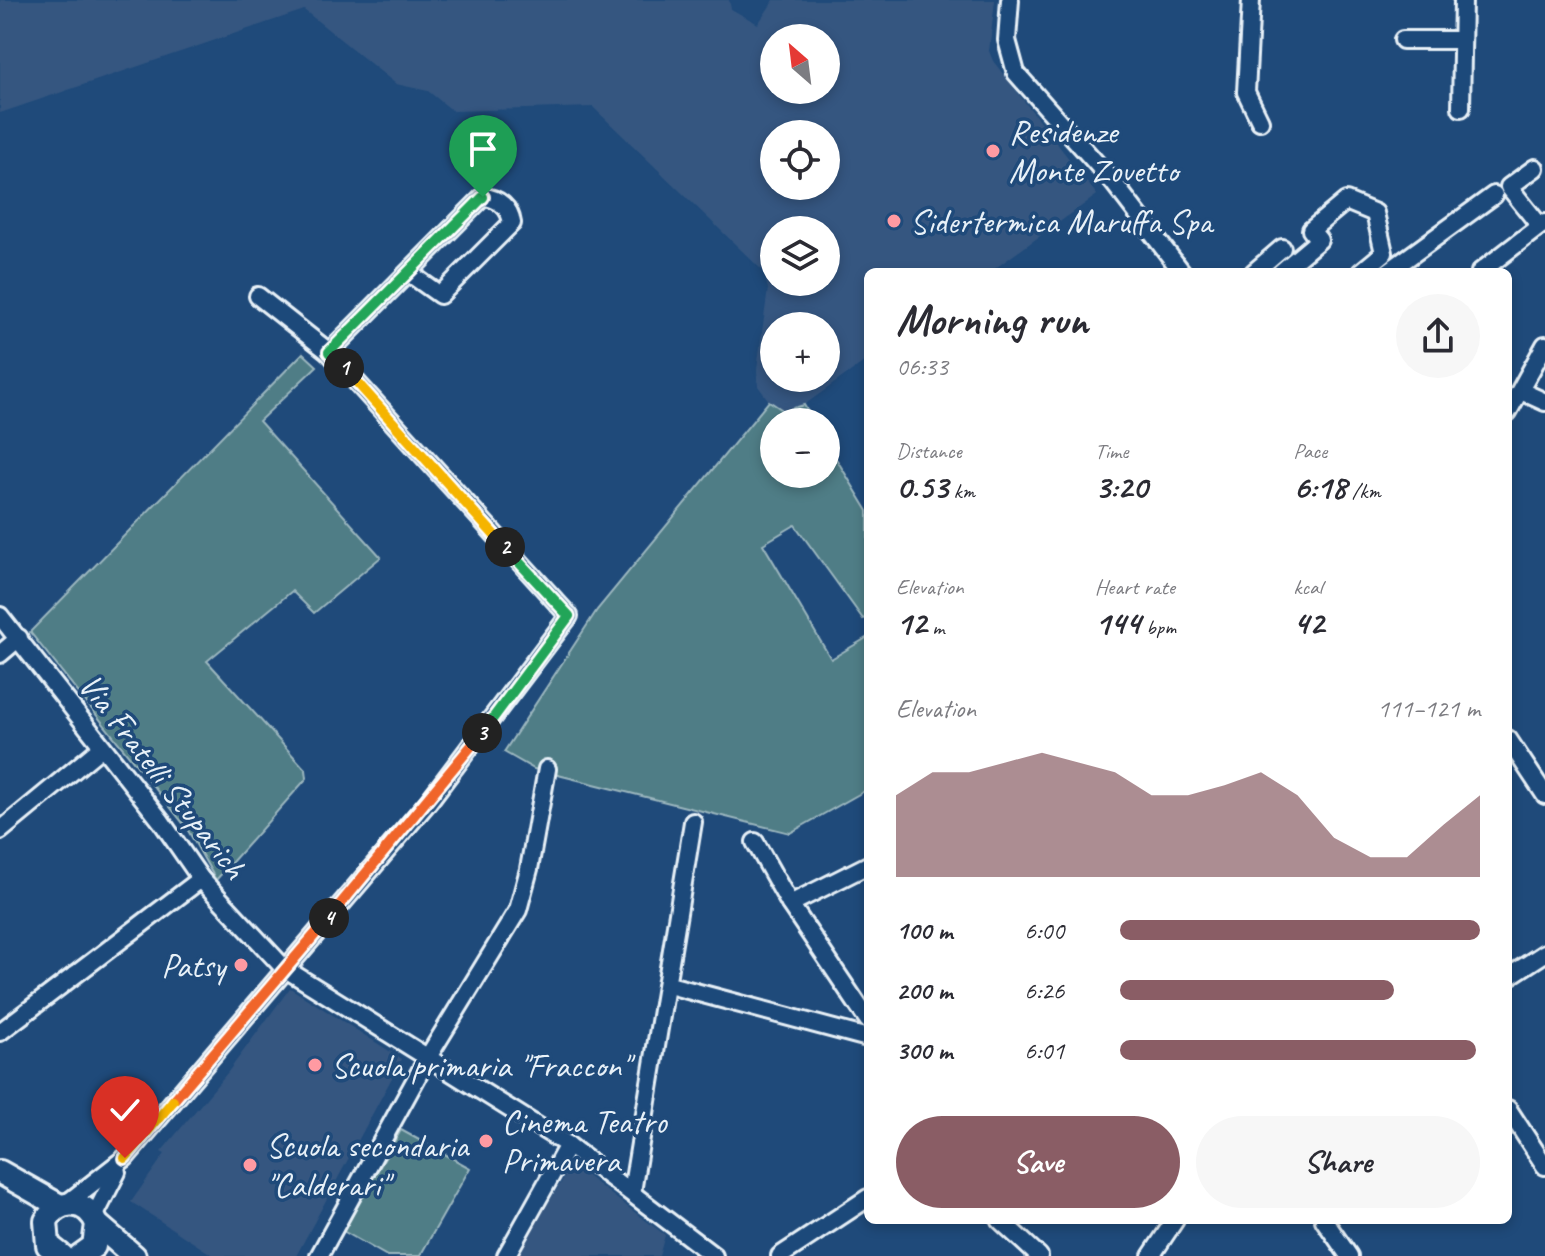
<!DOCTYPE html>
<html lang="en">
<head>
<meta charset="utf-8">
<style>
  body { margin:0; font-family:Caveat,sans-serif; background:#f7f7f7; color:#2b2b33; height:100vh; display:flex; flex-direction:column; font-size:30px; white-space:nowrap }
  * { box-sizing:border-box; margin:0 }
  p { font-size:26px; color:#7c7c81 }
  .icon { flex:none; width:44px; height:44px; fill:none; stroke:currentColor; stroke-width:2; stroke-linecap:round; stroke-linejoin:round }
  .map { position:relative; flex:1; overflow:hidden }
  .sheet { position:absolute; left:864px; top:268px; width:648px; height:956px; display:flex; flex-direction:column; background:#fff; border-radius:12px; box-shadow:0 4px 12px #0003 }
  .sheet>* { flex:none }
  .needle { width:52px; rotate:332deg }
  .controls { position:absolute; left:760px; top:24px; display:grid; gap:16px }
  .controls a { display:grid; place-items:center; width:80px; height:80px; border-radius:50%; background:#fff; box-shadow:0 4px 12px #0003; font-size:40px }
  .pin { position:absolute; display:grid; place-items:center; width:68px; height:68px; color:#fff; margin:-82px -34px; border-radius:50% 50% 50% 0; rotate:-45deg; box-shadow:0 0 8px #0007 }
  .pin .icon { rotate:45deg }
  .km { position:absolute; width:40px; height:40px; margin:-20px; border-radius:50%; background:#222; color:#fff; font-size:22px; line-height:40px; text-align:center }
  .round { display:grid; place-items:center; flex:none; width:84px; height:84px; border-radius:42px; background:#f7f7f7 }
  .head { display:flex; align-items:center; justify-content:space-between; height:136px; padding:0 32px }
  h1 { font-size:44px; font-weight:700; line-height:60px }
  .figures { display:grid; grid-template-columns:repeat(3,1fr); gap:12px; height:136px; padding:8px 32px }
  .figures div { display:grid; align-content:center }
  .figures b { font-size:34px; font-weight:700 }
  .figures small { font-size:22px; font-weight:400 }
  .figures p { font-size:22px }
  .chart { height:224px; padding:16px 32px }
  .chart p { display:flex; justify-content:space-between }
  .chart svg { width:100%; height:144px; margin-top:8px; fill:#8a5d65; opacity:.7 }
  .cta { display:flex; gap:16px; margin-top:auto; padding:16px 32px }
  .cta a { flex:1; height:92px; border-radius:48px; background:#8a5d65; color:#fff; font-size:32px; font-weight:700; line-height:92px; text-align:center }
  .cta a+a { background:#f7f7f7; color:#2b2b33 }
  ul { padding:0 32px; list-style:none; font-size:26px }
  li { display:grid; grid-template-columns:128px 96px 1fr; align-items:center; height:60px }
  li i { height:20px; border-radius:10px; background:#8a5d65 }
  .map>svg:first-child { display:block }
  .built { fill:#365780; fill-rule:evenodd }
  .grass { fill:#507d86; stroke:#9cb7bf; stroke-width:2 }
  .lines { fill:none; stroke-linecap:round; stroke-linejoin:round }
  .street-casing { stroke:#e8f1f8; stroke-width:22 }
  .secondary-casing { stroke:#e8f1f8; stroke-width:28 }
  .street { stroke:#1f4a7a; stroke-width:16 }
  .secondary { stroke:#1f4a7a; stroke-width:22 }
  .split-1-casing { stroke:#fff; stroke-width:16 }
  .split-2-casing { stroke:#fff; stroke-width:16 }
  .split-3-casing { stroke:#fff; stroke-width:16 }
  .split-4-casing { stroke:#fff; stroke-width:16 }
  .split-5-casing { stroke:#fff; stroke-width:16 }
  .split-6-casing { stroke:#fff; stroke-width:16 }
  .split-1 { stroke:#22a559; stroke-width:10 }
  .split-2 { stroke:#f5b400; stroke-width:10 }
  .split-3 { stroke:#22a559; stroke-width:10 }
  .split-4 { stroke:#f0652b; stroke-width:10 }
  .split-5 { stroke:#f0652b; stroke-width:10 }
  .split-6 { stroke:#f5b400; stroke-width:10 }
  .poi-dot { fill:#ff9aa2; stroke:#1f4a7a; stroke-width:3 }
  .labels { text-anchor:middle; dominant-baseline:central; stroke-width:7; stroke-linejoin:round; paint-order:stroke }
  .poi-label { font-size:34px; fill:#e8f1f8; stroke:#1f4a7a; text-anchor:start }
  .street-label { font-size:34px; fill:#e8f1f8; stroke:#1f4a7a }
</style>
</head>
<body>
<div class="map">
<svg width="1545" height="1256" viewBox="0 0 1545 1256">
  <rect width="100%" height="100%" fill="#1f4a7a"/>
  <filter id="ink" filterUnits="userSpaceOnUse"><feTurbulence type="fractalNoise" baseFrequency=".0125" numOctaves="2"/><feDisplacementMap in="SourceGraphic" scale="16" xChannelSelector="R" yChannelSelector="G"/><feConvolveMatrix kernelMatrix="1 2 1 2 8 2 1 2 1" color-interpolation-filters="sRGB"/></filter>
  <g filter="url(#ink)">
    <g class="built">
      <path d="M 0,0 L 729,0 L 731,9 L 758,24 L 774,0 L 995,0 L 989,51 L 993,61 L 1097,195 L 990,272 L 868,272 L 868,359 L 804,405 L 784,411 L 769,401 L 758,386 L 757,369 L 768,289 L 764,272 L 593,107 L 453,111 L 428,91 L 396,84 L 304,10 L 0,113 ZM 774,38 L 826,38 L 826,90 L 774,90 ZM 774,134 L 826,134 L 826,186 L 774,186 ZM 774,230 L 826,230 L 826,282 L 774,282 ZM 774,326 L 826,326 L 826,378 L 774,378 Z"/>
      <path d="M 290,988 L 402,1059 L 296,1256 L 214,1256 L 131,1202 L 162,1158 L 165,1154 L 161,1152 L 228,1072 Z"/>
      <path d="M 572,1165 L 665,1235 L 659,1256 L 515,1256 Z"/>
    </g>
    <g class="grass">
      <path d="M 303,353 L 317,366 L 259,421 L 381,557 L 314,613 L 292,591 L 207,661 L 306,770 L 307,778 L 216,880 L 186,827 L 30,632 Z"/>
      <path d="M 769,401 L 784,411 L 804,405 L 814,422 L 774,422 L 774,474 L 826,474 L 826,442 L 868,511 L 868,616 L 863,619 L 795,525 L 763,544 L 831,659 L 868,637 L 868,789 L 790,833 L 534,769 L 504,752 L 597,610 Z"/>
      <path d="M 401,1130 L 470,1168 L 420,1256 L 387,1256 L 343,1231 Z"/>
    </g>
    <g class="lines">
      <g class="street-casing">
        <g id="street">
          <path d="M 1010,0 L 1007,40 L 1016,73 L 1113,182 L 1182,272"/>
          <path d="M 1251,0 L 1246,92 L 1260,121"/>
          <path d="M 1403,40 L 1462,40"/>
          <path d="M 1461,108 L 1463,0"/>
          <path d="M 1535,168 L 1509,187 L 1540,226 L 1545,223"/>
          <path d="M 1254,272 L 1282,248"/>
          <path d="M 1281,272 L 1319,240 L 1311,230 L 1346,201 L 1375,213 L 1384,253 L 1361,272"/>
          <path d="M 1388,272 L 1494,195"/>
          <path d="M 1480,272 L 1540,226"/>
          <path d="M 258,296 L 329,352"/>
          <path d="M 1521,391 L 1545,402"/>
          <path d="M 1508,412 L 1545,345"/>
          <path d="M 0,616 L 161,821 L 201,879 L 284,968 L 568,1145 L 714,1256"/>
          <path d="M 0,654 L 19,638"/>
          <path d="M 1508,739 L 1545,795"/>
          <path d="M 0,831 L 102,747"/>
          <path d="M 755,842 L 790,904 L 868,1020"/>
          <path d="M 790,904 L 868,865"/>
          <path d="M 1508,977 L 1545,953"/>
          <path d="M 669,985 L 868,1038"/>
          <path d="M 0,1032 L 201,879"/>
          <path d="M 1508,1109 L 1545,1166"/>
          <path d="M 632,1192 L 693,822"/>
          <path d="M 66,1204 L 125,1158 L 429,801 L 569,616 L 329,352 L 483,197 C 499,198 510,208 512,223 L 440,295 L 409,273"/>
          <path d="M 94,1217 L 117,1172"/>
          <path d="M 1000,1220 L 1039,1256"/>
          <path d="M 1324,1220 L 1349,1256"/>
          <path d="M 319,1256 L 428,1057 L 518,910 L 529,869 L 547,769"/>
          <path d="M 506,1256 L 568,1145"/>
          <path d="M 780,1256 L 868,1198"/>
          <path d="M 1151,1256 L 1175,1220"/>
        </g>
      </g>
      <g class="secondary-casing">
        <g id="secondary">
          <path d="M 0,1172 L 60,1206"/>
          <path d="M 97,1224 L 134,1256"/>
          <path d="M 62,1256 L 48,1245 L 46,1221 C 59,1198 87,1199 97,1224 L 94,1246 L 80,1256"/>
        </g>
      </g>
      <use href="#street" class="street"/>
      <use href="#secondary" class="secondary"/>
    </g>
  </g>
  <g class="lines" filter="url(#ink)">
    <g class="split-1-casing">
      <path id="split-1" d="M 344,368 L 329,352 L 483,197"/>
    </g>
    <g class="split-2-casing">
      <path id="split-2" d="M 344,368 L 505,547"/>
    </g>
    <g class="split-3-casing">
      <path id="split-3" d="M 482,733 L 569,616 L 505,547"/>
    </g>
    <g class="split-4-casing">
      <path id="split-4" d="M 329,918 L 482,733"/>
    </g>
    <g class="split-5-casing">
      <path id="split-5" d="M 173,1101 L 329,918"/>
    </g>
    <g class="split-6-casing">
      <path id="split-6" d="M 125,1158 L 173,1101"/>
    </g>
    <use href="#split-1" class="split-1"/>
    <use href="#split-2" class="split-2"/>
    <use href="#split-3" class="split-3"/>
    <use href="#split-4" class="split-4"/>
    <use href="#split-5" class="split-5"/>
    <use href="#split-6" class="split-6"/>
  </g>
  <g class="poi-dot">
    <circle cx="993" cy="151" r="8"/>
    <circle cx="894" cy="221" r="8"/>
    <circle cx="241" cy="965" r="8"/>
    <circle cx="315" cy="1065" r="8"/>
    <circle cx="486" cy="1141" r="8"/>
    <circle cx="250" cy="1165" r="8"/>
  </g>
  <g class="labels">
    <g class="poi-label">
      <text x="1009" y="131">Residenze<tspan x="1009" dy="39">Monte Zovetto</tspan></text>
      <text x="910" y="221">Sidertermica Maruffa Spa</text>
      <text x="225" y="965" text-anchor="end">Patsy</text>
      <text x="331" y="1065">Scuola primaria "Fraccon"</text>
      <text x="502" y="1121">Cinema Teatro<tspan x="502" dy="39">Primavera</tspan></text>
      <text x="266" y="1145">Scuola secondaria<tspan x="266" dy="39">"Calderari"</tspan></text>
    </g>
    <g class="street-label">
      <text transform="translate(163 776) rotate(52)">Via Fratelli Stuparich</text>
    </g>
  </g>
</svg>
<div class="controls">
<a><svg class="needle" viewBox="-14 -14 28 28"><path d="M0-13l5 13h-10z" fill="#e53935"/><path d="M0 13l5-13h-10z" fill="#7c7c81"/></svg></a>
<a><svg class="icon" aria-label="locate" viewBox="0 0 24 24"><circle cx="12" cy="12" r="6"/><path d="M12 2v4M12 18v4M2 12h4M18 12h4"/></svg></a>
<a><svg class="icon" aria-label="layers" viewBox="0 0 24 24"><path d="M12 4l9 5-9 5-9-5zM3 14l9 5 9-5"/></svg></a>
<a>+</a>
<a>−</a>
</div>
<div class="pin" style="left:483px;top:197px;background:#1e9e55"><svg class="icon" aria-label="arrive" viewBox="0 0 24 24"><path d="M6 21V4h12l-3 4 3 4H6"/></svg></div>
<div class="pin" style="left:125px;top:1158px;background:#d93025"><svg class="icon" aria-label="check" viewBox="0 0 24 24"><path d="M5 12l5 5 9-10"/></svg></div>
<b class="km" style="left:344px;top:368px">1</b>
<b class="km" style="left:505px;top:547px">2</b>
<b class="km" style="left:482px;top:733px">3</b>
<b class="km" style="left:329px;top:918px">4</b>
<section class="sheet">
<div class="head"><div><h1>Morning run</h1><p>06:33</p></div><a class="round"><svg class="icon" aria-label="share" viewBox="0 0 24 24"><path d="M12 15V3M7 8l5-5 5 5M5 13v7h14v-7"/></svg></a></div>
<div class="figures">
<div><p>Distance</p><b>0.53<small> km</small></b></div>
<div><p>Time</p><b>3:20</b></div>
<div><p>Pace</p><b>6:18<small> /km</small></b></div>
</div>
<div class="figures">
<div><p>Elevation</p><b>12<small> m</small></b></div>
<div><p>Heart rate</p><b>144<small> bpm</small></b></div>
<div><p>kcal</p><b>42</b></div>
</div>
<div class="chart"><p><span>Elevation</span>111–121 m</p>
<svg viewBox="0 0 160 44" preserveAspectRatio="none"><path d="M0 44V19L10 12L20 12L30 9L40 6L50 9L60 12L70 19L80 19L90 16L100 12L110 19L120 32L130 38L140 38L150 28L160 19V44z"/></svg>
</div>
<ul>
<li><b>100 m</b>6:00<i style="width:100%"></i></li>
<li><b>200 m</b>6:26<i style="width:76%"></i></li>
<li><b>300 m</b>6:01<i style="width:99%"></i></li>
</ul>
<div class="cta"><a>Save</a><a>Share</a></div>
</section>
</div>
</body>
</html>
